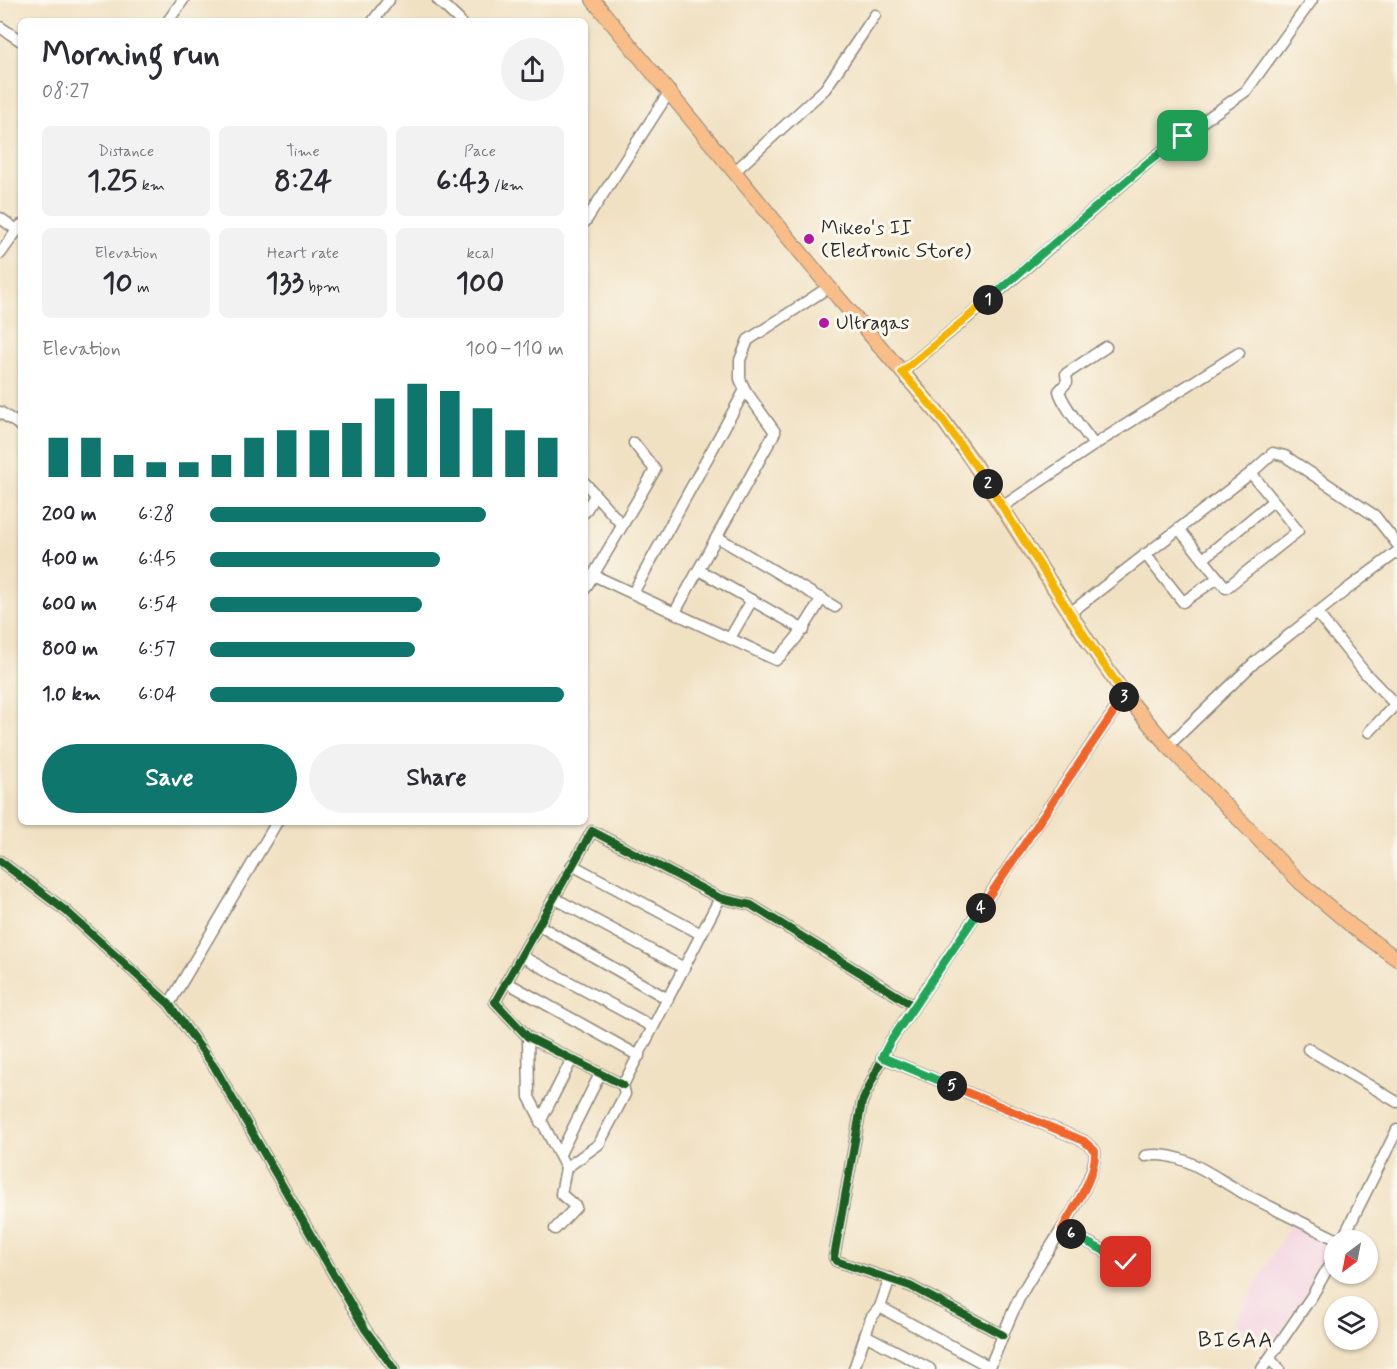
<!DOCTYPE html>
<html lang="en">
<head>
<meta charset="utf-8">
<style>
  body { margin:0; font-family:Mynerve,sans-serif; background:#f2f2f3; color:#2b2b33; height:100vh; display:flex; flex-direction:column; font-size:22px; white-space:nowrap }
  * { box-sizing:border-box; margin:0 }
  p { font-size:20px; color:#7c7c81 }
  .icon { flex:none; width:33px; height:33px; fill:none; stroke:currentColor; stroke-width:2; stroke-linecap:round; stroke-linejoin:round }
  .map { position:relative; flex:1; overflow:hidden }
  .sheet { position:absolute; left:18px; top:18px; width:570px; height:807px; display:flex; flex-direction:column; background:#fff; border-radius:9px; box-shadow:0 2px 4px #0004 }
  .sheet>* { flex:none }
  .needle { width:39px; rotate:212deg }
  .controls { position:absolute; left:1324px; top:1230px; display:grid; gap:12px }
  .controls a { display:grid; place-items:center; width:54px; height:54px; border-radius:50%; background:#fff; box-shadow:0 2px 4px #0004; font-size:30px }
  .pin { position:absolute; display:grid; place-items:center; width:51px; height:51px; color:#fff; margin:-26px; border-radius:12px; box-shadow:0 3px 9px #0006 }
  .km { position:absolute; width:30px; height:30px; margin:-15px; border-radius:50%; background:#222; color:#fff; font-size:16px; line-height:30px; text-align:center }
  .round { display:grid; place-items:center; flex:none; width:63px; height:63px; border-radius:32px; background:#f2f2f3 }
  .head { display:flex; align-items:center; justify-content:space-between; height:102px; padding:0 24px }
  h1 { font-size:33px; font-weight:800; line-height:45px }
  .stats { display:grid; grid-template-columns:repeat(3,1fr); gap:9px; height:102px; padding:6px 24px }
  .stats div { display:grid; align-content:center; border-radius:9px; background:#f2f2f3; text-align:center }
  .stats b { font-size:30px; font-weight:800 }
  .stats small { font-size:16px; font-weight:400 }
  .stats p { font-size:16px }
  .chart { height:168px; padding:12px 24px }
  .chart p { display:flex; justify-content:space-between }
  .chart svg { width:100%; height:108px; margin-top:6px; stroke:#0f766e; stroke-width:6 }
  .cta { display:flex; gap:12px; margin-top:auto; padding:12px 24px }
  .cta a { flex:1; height:69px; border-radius:36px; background:#0f766e; color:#fff; font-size:24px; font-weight:800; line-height:69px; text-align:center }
  .cta a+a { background:#f2f2f3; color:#2b2b33 }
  ul { padding:0 24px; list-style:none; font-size:20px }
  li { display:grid; grid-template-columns:96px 72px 1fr; align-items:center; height:45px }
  li i { height:15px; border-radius:8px; background:#0f766e }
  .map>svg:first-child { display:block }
  .built { fill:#f2cfe1 }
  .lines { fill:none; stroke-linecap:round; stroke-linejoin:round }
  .minor-casing { stroke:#8e8677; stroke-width:13 }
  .major-casing { stroke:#8e8677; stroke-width:16 }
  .minor { stroke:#fff; stroke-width:10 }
  .major { stroke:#f8bd89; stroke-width:14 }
  .cycleway-casing { stroke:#fbf7ec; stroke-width:11 }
  .cycleway { stroke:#1b5e20; stroke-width:8 }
  .split-1-casing { stroke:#fff; stroke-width:12 }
  .split-2-casing { stroke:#fff; stroke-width:12 }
  .split-3-casing { stroke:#fff; stroke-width:12 }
  .split-4-casing { stroke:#fff; stroke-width:12 }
  .split-5-casing { stroke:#fff; stroke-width:12 }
  .split-6-casing { stroke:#fff; stroke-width:12 }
  .split-7-casing { stroke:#fff; stroke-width:12 }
  .split-1 { stroke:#22a559; stroke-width:8 }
  .split-2 { stroke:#f5b400; stroke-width:8 }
  .split-3 { stroke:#f5b400; stroke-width:8 }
  .split-4 { stroke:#f0652b; stroke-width:8 }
  .split-5 { stroke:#22a559; stroke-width:8 }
  .split-6 { stroke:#f0652b; stroke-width:8 }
  .split-7 { stroke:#22a559; stroke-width:8 }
  .poi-dot { fill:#b5179e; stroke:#fbf7ec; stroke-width:2 }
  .labels { text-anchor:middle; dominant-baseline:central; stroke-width:6; stroke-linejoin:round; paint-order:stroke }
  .poi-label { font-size:20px; fill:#2b2b2b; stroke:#fbf7ec; text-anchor:start }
  .quarter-label { font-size:22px; letter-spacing:1.5px; fill:#2b2b2b; stroke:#fbf7ec }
</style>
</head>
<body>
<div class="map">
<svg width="1397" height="1369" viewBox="0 0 1397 1369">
  <rect width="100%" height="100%" fill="#fbf7ec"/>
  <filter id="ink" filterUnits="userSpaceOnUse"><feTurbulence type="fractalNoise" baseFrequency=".0167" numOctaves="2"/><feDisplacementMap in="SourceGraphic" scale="12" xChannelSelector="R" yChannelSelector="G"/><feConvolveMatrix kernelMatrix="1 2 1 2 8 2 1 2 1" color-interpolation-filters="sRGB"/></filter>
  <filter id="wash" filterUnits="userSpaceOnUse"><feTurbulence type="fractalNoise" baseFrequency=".008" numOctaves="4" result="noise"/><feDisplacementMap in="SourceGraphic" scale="24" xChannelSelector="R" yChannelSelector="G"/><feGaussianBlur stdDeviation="1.35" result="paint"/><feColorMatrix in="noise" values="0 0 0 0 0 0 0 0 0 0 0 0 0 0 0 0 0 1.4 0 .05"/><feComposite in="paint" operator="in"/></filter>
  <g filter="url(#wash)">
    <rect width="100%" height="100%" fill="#f1e1c3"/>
    <path class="built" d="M 1292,1222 L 1335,1244 L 1335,1246 L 1305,1299 L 1269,1349 L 1234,1323 Z"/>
  </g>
  <g filter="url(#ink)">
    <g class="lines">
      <g class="minor-casing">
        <g id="minor">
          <path d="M 438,0 L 460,21"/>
          <path d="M 168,21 L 183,0"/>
          <path d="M 373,21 L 389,0"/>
          <path d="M 0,27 L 21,41"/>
          <path d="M 735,171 L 825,89 L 875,15"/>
          <path d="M 0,218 L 17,230"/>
          <path d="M 585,222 L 670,91"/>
          <path d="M 0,254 L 21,225"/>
          <path d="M 902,372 L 996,294 L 1146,164 L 1171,144 L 1246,91 L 1312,0"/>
          <path d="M 0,412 L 21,426"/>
          <path d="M 1094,445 C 1084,430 1063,406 1059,391 L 1067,382 L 1066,374 L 1106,347"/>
          <path d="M 585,483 L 622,525"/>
          <path d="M 1002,507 L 1094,445 L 1239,353"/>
          <path d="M 585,512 L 595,495"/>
          <path d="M 1179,529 L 1226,588 L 1298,531 L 1251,473"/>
          <path d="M 717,537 L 835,607"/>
          <path d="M 1145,554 L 1183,602 L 1218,578"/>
          <path d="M 1203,559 L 1273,501"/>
          <path d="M 699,570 L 804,630"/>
          <path d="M 593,575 L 776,660 C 796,642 808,622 822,598"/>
          <path d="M 585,589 L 655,470 L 634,443"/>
          <path d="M 633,593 L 745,390"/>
          <path d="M 675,612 L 775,432 L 745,390 L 740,379 L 740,360 L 748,340 L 829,287"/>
          <path d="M 1070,613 L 1251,473 L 1273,453 L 1285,456 L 1375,516 L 1397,544"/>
          <path d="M 1317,613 L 1366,674 L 1393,702 L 1394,706 L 1369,732"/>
          <path d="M 730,638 L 752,600"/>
          <path d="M 1168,746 L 1256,661 L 1350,587 L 1397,552"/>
          <path d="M 0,861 L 66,911 L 169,1004 L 215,1068 L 365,1329 L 394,1369"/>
          <path d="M 572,865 L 701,934"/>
          <path d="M 554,898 L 684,968"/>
          <path d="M 538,925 L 668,999"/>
          <path d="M 521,956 L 653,1027"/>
          <path d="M 506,982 L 639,1056"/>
          <path d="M 169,1004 L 277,822"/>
          <path d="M 528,1037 L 529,1097 L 566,1168 L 561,1194 L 576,1207 L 555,1229"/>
          <path d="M 1308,1049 L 1397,1102"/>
          <path d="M 882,1057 L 1084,1141 L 1095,1151 C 1097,1186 1040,1259 1022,1293 C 1009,1317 1000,1344 989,1369"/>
          <path d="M 623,1085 L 528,1037 L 495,1002 L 592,831 L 720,898 L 751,905 L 914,1006"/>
          <path d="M 540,1122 L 571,1061"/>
          <path d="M 560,1154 L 600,1074"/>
          <path d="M 1145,1156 C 1185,1149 1217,1181 1251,1197 C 1280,1212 1309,1226 1338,1240"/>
          <path d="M 566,1168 L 599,1144 L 625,1094 L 623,1085 L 720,898"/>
          <path d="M 1062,1229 L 1126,1262"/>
          <path d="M 1342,1240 L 1397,1130"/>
          <path d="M 880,1307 L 890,1278"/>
          <path d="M 865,1335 L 930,1369"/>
          <path d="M 1003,1335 L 910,1286 L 836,1261 L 834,1257 L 862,1102 L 890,1042 L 1125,695"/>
          <path d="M 1270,1359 L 1279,1369"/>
          <path d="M 854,1369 L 871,1318 L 880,1307 L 990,1367"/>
          <path d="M 1262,1369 L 1312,1296 L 1335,1255"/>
        </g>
      </g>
      <g class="major-casing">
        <path id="major" d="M 593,0 L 829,287 L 940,416 L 971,459 L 1093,649 L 1125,695 L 1168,746 L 1300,882 L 1353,927 L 1397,959"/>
      </g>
      <use href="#minor" class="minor"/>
      <use href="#major" class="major"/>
      <g class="cycleway-casing">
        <g id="cycleway">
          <path d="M 0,861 L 66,911 L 169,1004 L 215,1068 L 365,1329 L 394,1369"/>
          <path d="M 623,1085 L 528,1037 L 495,1002 L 592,831 L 720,898 L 751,905 L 914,1006"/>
          <path d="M 1003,1335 L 910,1286 L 836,1261 L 834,1257 L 862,1102 L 890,1042 L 1125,695"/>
        </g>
      </g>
      <use href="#cycleway" class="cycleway"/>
    </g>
  </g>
  <g class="lines" filter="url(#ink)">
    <g class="split-1-casing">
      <path id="split-1" d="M 988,300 L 1146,164 L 1183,136"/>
    </g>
    <g class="split-2-casing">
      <path id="split-2" d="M 988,484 L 940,416 L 902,372 L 988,300"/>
    </g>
    <g class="split-3-casing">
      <path id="split-3" d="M 988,484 L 1093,649 L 1125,695 L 1124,697"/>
    </g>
    <g class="split-4-casing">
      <path id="split-4" d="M 981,908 L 1124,697"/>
    </g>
    <g class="split-5-casing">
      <path id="split-5" d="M 952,1086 L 882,1057 L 890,1042 L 981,908"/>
    </g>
    <g class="split-6-casing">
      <path id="split-6" d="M 952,1086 L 1084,1141 L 1095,1151 C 1096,1178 1074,1206 1062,1229 L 1071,1234"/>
    </g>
    <g class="split-7-casing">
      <path id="split-7" d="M 1071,1234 L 1126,1262"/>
    </g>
    <use href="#split-1" class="split-1"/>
    <use href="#split-2" class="split-2"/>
    <use href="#split-3" class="split-3"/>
    <use href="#split-4" class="split-4"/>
    <use href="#split-5" class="split-5"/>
    <use href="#split-6" class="split-6"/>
    <use href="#split-7" class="split-7"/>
  </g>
  <g class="poi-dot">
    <circle cx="809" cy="239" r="6"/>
    <circle cx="824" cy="323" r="6"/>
  </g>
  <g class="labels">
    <g class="poi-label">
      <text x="821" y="228">Mikeo's II<tspan x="821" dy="23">(Electronic Store)</tspan></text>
      <text x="836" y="323">Ultragas</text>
    </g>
    <g class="quarter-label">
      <text x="1236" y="1341">BIGAA</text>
    </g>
  </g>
</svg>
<div class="controls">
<a><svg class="needle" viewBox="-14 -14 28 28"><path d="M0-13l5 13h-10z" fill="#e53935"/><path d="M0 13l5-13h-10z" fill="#7c7c81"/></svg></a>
<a><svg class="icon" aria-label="layers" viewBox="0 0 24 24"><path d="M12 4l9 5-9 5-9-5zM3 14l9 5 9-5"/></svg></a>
</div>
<div class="pin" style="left:1183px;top:136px;background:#1e9e55"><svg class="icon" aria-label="arrive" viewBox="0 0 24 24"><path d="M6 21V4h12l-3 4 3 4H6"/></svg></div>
<div class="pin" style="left:1126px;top:1262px;background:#d93025"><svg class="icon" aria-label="check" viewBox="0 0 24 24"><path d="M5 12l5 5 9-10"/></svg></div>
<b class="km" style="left:988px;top:300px">1</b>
<b class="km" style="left:988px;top:484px">2</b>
<b class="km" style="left:1124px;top:697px">3</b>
<b class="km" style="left:981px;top:908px">4</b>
<b class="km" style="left:952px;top:1086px">5</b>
<b class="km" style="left:1071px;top:1234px">6</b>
<section class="sheet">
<div class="head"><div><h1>Morning run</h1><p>08:27</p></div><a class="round"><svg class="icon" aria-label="share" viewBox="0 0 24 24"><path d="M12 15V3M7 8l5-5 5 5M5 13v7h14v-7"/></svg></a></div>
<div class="stats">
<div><p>Distance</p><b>1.25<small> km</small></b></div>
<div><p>Time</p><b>8:24</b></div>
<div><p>Pace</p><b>6:43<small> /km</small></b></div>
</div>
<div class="stats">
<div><p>Elevation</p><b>10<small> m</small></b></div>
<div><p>Heart rate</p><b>133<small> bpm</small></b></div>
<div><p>kcal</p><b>100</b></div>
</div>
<div class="chart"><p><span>Elevation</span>100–110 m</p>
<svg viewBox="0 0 160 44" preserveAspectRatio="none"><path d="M5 44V28M15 44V28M25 44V35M35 44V38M45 44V38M55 44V35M65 44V28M75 44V25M85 44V25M95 44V22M105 44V12M115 44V6M125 44V9M135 44V16M145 44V25M155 44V28"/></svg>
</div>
<ul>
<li><b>200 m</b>6:28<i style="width:78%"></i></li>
<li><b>400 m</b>6:45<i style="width:65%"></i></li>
<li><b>600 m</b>6:54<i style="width:60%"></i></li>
<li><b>800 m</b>6:57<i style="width:58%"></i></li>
<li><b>1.0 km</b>6:04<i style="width:100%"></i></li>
</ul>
<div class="cta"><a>Save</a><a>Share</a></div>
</section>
</div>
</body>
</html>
